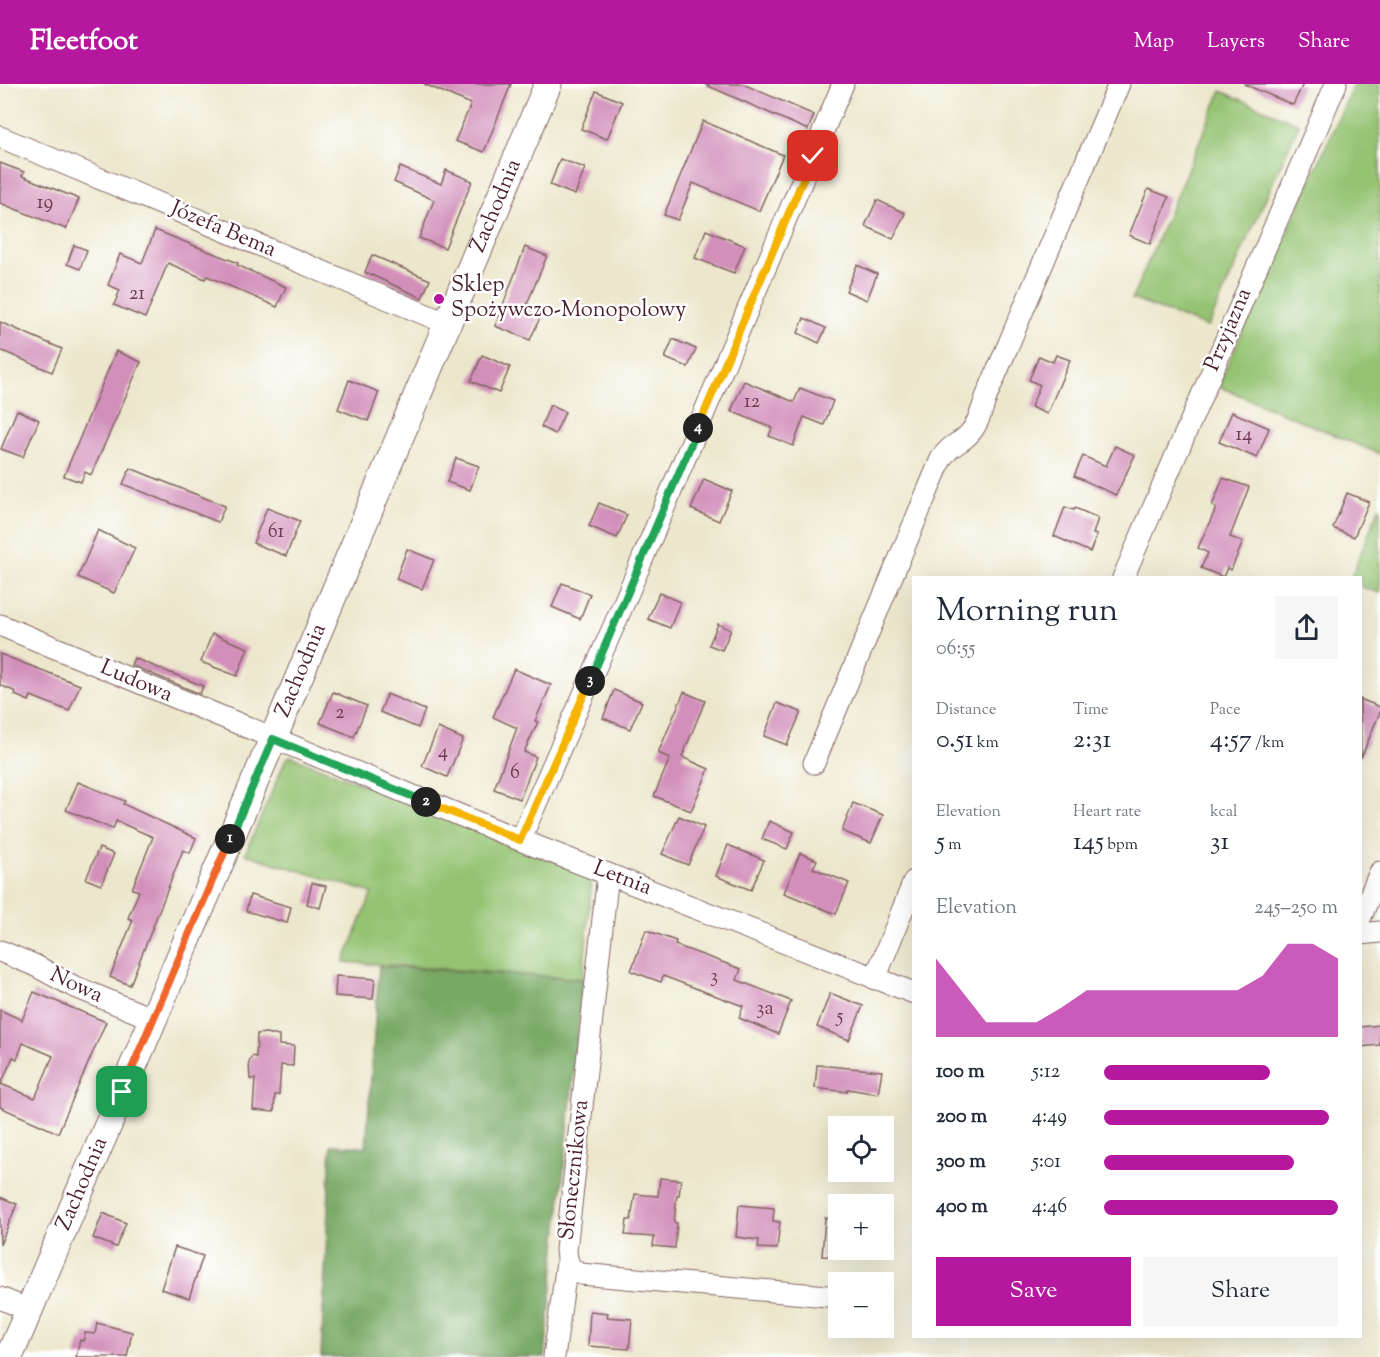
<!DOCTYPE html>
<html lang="en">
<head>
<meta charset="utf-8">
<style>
  body { margin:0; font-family:"Sorts Mill Goudy",serif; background:#f6f6f7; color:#1f2937; height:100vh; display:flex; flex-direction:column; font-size:22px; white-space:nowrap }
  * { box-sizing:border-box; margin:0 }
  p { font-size:20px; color:#747a83 }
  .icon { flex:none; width:33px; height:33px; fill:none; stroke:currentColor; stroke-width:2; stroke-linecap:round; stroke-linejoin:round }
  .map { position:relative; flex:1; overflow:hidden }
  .side { position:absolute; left:912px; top:492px; width:450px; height:762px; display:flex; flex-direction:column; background:#fff; border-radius:0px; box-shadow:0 6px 24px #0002 }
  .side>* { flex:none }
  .fabs { position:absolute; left:828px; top:1032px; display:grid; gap:12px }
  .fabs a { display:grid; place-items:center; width:66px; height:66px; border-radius:0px; background:#fff; box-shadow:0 6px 24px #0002; font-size:30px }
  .pin { position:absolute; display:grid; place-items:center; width:51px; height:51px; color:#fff; margin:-26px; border-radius:12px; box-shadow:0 3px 9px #0006 }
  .km { position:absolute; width:30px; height:30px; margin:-15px; border-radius:50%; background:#222; color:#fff; font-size:16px; line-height:30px; text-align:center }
  .round { display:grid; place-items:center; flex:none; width:63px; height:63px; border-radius:0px; background:#f6f6f7 }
  .overview { display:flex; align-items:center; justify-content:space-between; height:102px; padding:0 24px }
  h1 { font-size:33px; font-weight:600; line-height:45px }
  .figures { display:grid; grid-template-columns:repeat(3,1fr); gap:9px; height:102px; padding:6px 24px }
  .figures div { display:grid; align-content:center }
  .figures b { font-size:26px; font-weight:600 }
  .figures small { font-size:16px; font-weight:400 }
  .figures p { font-size:16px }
  .chart { height:168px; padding:12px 24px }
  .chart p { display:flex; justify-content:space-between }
  .chart svg { width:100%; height:108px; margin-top:6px; fill:#b5179e; opacity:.7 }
  .primary-button { display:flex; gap:12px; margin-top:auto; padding:12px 24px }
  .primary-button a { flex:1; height:69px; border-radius:0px; background:#b5179e; color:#fff; font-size:24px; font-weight:600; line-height:69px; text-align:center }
  .primary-button a+a { background:#f6f6f7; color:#1f2937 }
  ul { padding:0 24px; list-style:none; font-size:20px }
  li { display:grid; grid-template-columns:96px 72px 1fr; align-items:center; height:45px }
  li i { height:15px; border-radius:8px; background:#b5179e }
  header { display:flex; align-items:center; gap:36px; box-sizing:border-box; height:84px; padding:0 30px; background:#b5179e; color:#fff }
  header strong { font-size:28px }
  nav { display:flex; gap:33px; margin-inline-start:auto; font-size:21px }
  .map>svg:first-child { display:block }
  .green { fill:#94c372; stroke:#6f714e; stroke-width:1.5 }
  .forest { fill:#77a964; stroke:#606448; stroke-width:1.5 }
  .building { fill:#d28fba; fill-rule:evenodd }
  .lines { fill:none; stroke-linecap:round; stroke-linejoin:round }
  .minor-casing { stroke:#836563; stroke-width:23 }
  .tertiary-casing { stroke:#836563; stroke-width:29 }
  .minor { stroke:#fff; stroke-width:21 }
  .tertiary { stroke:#fff; stroke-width:27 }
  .split-1-casing { stroke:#fff; stroke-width:12 }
  .split-2-casing { stroke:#fff; stroke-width:12 }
  .split-3-casing { stroke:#fff; stroke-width:12 }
  .split-4-casing { stroke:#fff; stroke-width:12 }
  .split-5-casing { stroke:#fff; stroke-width:12 }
  .split-1 { stroke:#f0652b; stroke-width:8 }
  .split-2 { stroke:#22a559; stroke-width:8 }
  .split-3 { stroke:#f5b400; stroke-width:8 }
  .split-4 { stroke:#22a559; stroke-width:8 }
  .split-5 { stroke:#f5b400; stroke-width:8 }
  .poi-dot { fill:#b5179e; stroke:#fff; stroke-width:2 }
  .labels { text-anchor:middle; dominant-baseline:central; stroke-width:5; stroke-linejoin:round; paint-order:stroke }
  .number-label { font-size:20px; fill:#6c3b4f }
  .street-label { font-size:22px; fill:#4a1f2b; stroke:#fff }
  .poi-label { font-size:22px; fill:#4a1f2b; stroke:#fff; text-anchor:start }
</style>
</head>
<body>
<header>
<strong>Fleetfoot</strong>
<nav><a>Map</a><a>Layers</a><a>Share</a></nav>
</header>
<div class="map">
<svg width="1380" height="1273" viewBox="0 0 1380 1273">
  <rect width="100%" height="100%" fill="#fff"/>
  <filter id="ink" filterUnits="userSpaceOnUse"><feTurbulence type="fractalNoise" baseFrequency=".0167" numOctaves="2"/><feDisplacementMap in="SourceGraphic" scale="12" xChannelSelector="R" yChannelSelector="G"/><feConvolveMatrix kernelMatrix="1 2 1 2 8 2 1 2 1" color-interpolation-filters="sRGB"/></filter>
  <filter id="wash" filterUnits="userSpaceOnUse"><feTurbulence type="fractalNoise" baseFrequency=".008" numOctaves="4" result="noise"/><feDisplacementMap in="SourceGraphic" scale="24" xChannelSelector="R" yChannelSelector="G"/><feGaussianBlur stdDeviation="1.35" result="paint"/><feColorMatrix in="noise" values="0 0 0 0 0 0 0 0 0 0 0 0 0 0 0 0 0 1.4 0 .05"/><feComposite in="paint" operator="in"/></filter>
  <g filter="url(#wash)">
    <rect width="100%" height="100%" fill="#ece7cc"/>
    <g class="green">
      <path d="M 1354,0 L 1380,0 L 1380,370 L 1218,302 Z"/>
      <path d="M 1221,7 L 1299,40 L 1208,243 L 1132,215 Z"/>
      <path d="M 1380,422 L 1380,509 L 1361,503 L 1360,494 L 1351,493 Z"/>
      <path d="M 291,672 L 592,793 L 583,895 L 344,878 L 372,809 L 245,770 L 286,675 Z"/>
    </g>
    <path class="forest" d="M 379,882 L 583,895 L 545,1273 L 321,1273 L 331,1061 L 366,1063 Z"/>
    <g id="blocks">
      <g class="building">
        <path d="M 424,0 L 511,0 L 484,68 L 455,57 L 471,20 Z"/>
        <path d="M 704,0 L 743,0 L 814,31 L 808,46 Z"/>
        <path d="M 1244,0 L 1303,0 L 1293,21 Z"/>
        <path d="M 596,7 L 622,18 L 607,55 L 581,45 Z"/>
        <path d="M 703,37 L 783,71 L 759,127 L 693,99 L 678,136 L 664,131 Z"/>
        <path d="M 560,75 L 585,84 L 575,111 L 550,101 Z"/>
        <path d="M 0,79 L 24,88 L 22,92 L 79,115 L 66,145 L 0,119 Z"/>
        <path d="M 400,83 L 441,100 L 446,86 L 472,97 L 445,164 L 419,154 L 434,116 L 394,98 Z"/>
        <path d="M 1148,105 L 1169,113 L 1150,160 L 1129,151 Z"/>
        <path d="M 877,116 L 905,129 L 893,155 L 865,142 Z"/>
        <path d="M 155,146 L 238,179 L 237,181 L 286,203 L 277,223 L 207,192 L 205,195 L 168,179 L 145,234 L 114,221 L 120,206 L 108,201 L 120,170 L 142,179 Z"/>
        <path d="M 706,146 L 745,162 L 734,189 L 695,174 Z"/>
        <path d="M 74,161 L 87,166 L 80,185 L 67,180 Z"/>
        <path d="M 525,163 L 547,172 L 527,220 L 543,227 L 530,256 L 495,242 Z"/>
        <path d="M 372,171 L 430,196 L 422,214 L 365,188 Z"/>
        <path d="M 857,181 L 877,190 L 867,216 L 846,207 Z"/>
        <path d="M 804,234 L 826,244 L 819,259 L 798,249 Z"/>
        <path d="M 0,238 L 62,265 L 52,288 L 0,266 Z"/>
        <path d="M 673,255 L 696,265 L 688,283 L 665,274 Z"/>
        <path d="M 116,267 L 141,278 L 91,391 L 85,388 L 81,398 L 64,392 Z"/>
        <path d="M 482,271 L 510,283 L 499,309 L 471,297 Z"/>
        <path d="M 1056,271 L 1070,276 L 1047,330 L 1031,323 L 1040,301 L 1029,296 L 1039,272 L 1053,278 Z"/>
        <path d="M 349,296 L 379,308 L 368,337 L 338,325 Z"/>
        <path d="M 744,297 L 794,318 L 800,304 L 833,317 L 824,341 L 804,333 L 793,362 L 769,352 L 772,344 L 731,327 Z"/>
        <path d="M 550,321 L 565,328 L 555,350 L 541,343 Z"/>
        <path d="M 17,326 L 39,336 L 23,373 L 1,365 Z"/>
        <path d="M 1232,328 L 1269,344 L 1257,374 L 1219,358 Z"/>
        <path d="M 1115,362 L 1135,371 L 1116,411 L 1074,392 L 1083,372 L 1106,382 Z"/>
        <path d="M 456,374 L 479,382 L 470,406 L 447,398 Z"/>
        <path d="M 130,384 L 225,422 L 218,438 L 123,400 Z"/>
        <path d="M 1223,394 L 1249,403 L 1230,453 L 1243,458 L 1231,486 L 1227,484 L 1223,493 L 1201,484 L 1208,469 L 1198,464 L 1216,424 L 1212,422 Z"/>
        <path d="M 704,395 L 732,407 L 719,437 L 691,425 Z"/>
        <path d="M 1347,409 L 1369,418 L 1354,453 L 1333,444 Z"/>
        <path d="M 599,419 L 627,431 L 617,454 L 589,442 Z"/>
        <path d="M 1065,423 L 1074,426 L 1075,424 L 1098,434 L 1093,450 L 1097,451 L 1090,468 L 1054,452 Z"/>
        <path d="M 267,424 L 300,437 L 286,472 L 253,459 Z"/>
        <path d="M 98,446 L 135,464 L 114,509 L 78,493 Z"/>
        <path d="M 407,465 L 434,476 L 422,505 L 396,495 Z"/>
        <path d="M 562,499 L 590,510 L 580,535 L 552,523 Z"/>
        <path d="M 659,509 L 680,518 L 670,544 L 648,535 Z"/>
        <path d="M 718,540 L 731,546 L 722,566 L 709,561 Z"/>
        <path d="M 212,550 L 248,564 L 237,592 L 201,578 Z"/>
        <path d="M 0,570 L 80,601 L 69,627 L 31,612 L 29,617 L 15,611 L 16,608 L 0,601 Z"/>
        <path d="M 134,574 L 203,602 L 200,610 L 131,581 Z"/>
        <path d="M 514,585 L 551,601 L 535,637 L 538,638 L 524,668 L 536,673 L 520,715 L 494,705 L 517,644 L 493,633 Z"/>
        <path d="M 614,606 L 642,618 L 630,645 L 603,634 Z"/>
        <path d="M 333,608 L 367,622 L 354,653 L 320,639 Z"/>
        <path d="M 684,608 L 705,617 L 682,673 L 709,685 L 691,727 L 654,712 L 670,674 L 658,669 Z"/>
        <path d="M 387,610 L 425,626 L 418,644 L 380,628 Z"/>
        <path d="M 1360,615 L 1380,623 L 1380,628 L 1361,674 Z"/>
        <path d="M 777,619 L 801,628 L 787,661 L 764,652 Z"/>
        <path d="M 438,644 L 463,655 L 447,693 L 422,682 Z"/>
        <path d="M 78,698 L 125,717 L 123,720 L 196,754 L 190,769 L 183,766 L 130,901 L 110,893 L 133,836 L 128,834 L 139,807 L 132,805 L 153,753 L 116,737 L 113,745 L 66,726 Z"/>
        <path d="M 853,719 L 883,731 L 871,759 L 842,747 Z"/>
        <path d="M 679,732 L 704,743 L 688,781 L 662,770 Z"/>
        <path d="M 769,737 L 794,748 L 787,765 L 762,755 Z"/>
        <path d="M 728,761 L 764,776 L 751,806 L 716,792 Z"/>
        <path d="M 99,764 L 114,770 L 101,801 L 86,795 Z"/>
        <path d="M 800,769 L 817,776 L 813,784 L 849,799 L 836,830 L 784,809 Z"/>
        <path d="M 312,799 L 326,802 L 320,824 L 307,820 Z"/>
        <path d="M 250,811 L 291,823 L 287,839 L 246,827 Z"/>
        <path d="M 646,846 L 676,857 L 675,861 L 741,885 L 737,896 L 791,917 L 778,950 L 739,934 L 743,922 L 663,892 L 661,898 L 631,887 Z"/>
        <path d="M 336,892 L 375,895 L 373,915 L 335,912 Z"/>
        <path d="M 34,908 L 106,938 L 58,1049 L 0,1023 L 0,926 L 22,936 ZM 23,959 L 53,972 L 35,1014 L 1,1000 L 13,973 L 17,975 Z"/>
        <path d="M 830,909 L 863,922 L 849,956 L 817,943 Z"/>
        <path d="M 1380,941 L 1380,961 L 1360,963 L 1360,943 Z"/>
        <path d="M 266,949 L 279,952 L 279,961 L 294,962 L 293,982 L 281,981 L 279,1011 L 275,1011 L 274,1028 L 253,1026 L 255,995 L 250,995 L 249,978 L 252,972 L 256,973 L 257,950 Z"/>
        <path d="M 817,981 L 882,987 L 878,1010 L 847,1005 L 847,1008 L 815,1004 Z"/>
        <path d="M 660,1094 L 681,1096 L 679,1111 L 677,1111 L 674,1139 L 677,1139 L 675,1164 L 653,1162 L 654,1153 L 625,1151 L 627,1136 L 631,1136 L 635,1110 L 658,1112 Z"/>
        <path d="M 0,1113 L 17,1120 L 0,1161 Z"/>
        <path d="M 739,1121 L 774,1124 L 773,1137 L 780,1138 L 777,1165 L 758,1164 L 759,1156 L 736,1153 Z"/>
        <path d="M 103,1129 L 126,1139 L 116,1163 L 93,1154 Z"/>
        <path d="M 825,1134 L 838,1135 L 838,1173 L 822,1172 Z"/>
        <path d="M 175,1163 L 203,1172 L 189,1214 L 161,1205 Z"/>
        <path d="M 590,1227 L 608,1229 L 607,1233 L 632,1235 L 629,1265 L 588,1262 Z"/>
        <path d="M 97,1239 L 132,1248 L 127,1273 L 76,1273 L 80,1256 L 83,1257 L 85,1249 L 95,1250 Z"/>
      </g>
    </g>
  </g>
  <g filter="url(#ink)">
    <use href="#blocks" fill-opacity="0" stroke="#836563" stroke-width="1.5"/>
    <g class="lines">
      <g class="minor-casing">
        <g id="minor">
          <path d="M 0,53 L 446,239"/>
          <path d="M 1123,494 L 1336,0"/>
          <path d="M 0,541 L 520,756 L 914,909"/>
          <path d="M 814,679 L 941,375 C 950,360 959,361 969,350 C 979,340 982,324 987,311 L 1119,0"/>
          <path d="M 520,756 L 626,514 L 843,0"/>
          <path d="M 608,790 L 566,1166 C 567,1179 569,1185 581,1190 L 838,1213"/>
          <path d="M 1360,835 L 1380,788"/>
          <path d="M 1360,850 L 1380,848"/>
          <path d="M 0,867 L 34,881 L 73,902 L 153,935"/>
          <path d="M 875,895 L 914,797"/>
          <path d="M 0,1214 L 29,1226"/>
          <path d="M 554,1273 L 567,1178"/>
        </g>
      </g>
      <g class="tertiary-casing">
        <g id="tertiary">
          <path id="s1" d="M 9,1273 L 273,655 L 548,0"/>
        </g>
      </g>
      <use href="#minor" class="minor"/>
      <use href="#tertiary" class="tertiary"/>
    </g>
  </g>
  <g class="lines" filter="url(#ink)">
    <g class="split-1-casing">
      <path id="split-1" d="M 122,1008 L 230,755"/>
    </g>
    <g class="split-2-casing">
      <path id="split-2" d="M 230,755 L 273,655 L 426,718"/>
    </g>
    <g class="split-3-casing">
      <path id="split-3" d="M 426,718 L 520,756 L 590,597"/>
    </g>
    <g class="split-4-casing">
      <path id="split-4" d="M 590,597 L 698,344"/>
    </g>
    <g class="split-5-casing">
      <path id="split-5" d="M 698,344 L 813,72"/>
    </g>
    <use href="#split-1" class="split-1"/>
    <use href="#split-2" class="split-2"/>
    <use href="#split-3" class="split-3"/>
    <use href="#split-4" class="split-4"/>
    <use href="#split-5" class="split-5"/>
  </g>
  <circle class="poi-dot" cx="439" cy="215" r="6"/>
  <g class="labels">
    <g class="number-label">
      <text x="45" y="119">19</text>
      <text x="137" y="210">21</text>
      <text x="752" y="318">12</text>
      <text x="1244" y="351">14</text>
      <text x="276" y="448">61</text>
      <text x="340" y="629">2</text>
      <text x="443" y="668">4</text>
      <text x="515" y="689">6</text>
      <text x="714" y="893">3</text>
      <text x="765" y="925">3a</text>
      <text x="840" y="933">5</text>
    </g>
    <g class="street-label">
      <text stroke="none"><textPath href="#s1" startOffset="1250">Zachodnia</textPath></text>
      <text transform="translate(223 146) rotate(23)">Józefa Bema</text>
      <text transform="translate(1229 246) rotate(-67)">Przyjazna</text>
      <text stroke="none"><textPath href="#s1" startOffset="746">Zachodnia</textPath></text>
      <text transform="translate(136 598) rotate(23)">Ludowa</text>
      <text transform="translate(622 795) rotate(21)">Letnia</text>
      <text transform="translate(76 902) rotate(25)">Nowa</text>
      <text transform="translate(575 1086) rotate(-84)">Słonecznikowa</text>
      <text stroke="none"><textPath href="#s1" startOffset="188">Zachodnia</textPath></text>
    </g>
    <g class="poi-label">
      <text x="451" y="202">Sklep<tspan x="451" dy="25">Spożywczo-Monopolowy</tspan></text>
    </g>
  </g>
</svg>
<div class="fabs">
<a><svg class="icon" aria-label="locate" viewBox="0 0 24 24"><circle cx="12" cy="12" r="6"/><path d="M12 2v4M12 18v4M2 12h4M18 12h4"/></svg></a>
<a>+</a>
<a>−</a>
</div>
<div class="pin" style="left:122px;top:1008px;background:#1e9e55"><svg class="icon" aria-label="arrive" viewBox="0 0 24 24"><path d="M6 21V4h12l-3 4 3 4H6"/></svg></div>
<div class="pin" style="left:813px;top:72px;background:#d93025"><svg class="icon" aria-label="check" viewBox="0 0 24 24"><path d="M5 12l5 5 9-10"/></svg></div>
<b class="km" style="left:230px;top:755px">1</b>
<b class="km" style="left:426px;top:718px">2</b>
<b class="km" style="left:590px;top:597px">3</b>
<b class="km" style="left:698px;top:344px">4</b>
<section class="side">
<div class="overview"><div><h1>Morning run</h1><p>06:55</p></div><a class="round"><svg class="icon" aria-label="share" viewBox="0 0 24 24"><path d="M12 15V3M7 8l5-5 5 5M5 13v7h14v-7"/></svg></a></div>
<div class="figures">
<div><p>Distance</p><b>0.51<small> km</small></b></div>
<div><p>Time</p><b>2:31</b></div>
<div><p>Pace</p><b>4:57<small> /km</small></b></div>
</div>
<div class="figures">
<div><p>Elevation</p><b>5<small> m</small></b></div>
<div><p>Heart rate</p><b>145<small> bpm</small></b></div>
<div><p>kcal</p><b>31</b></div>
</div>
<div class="chart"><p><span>Elevation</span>245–250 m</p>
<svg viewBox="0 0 160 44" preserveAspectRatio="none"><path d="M0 44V12L10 25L20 38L30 38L40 38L50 32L60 25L70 25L80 25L90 25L100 25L110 25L120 25L130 19L140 6L150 6L160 12V44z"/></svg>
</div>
<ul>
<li><b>100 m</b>5:12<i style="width:71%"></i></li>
<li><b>200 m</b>4:49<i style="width:96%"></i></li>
<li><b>300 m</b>5:01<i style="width:81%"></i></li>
<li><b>400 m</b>4:46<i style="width:100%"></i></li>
</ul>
<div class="primary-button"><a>Save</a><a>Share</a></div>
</section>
</div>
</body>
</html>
